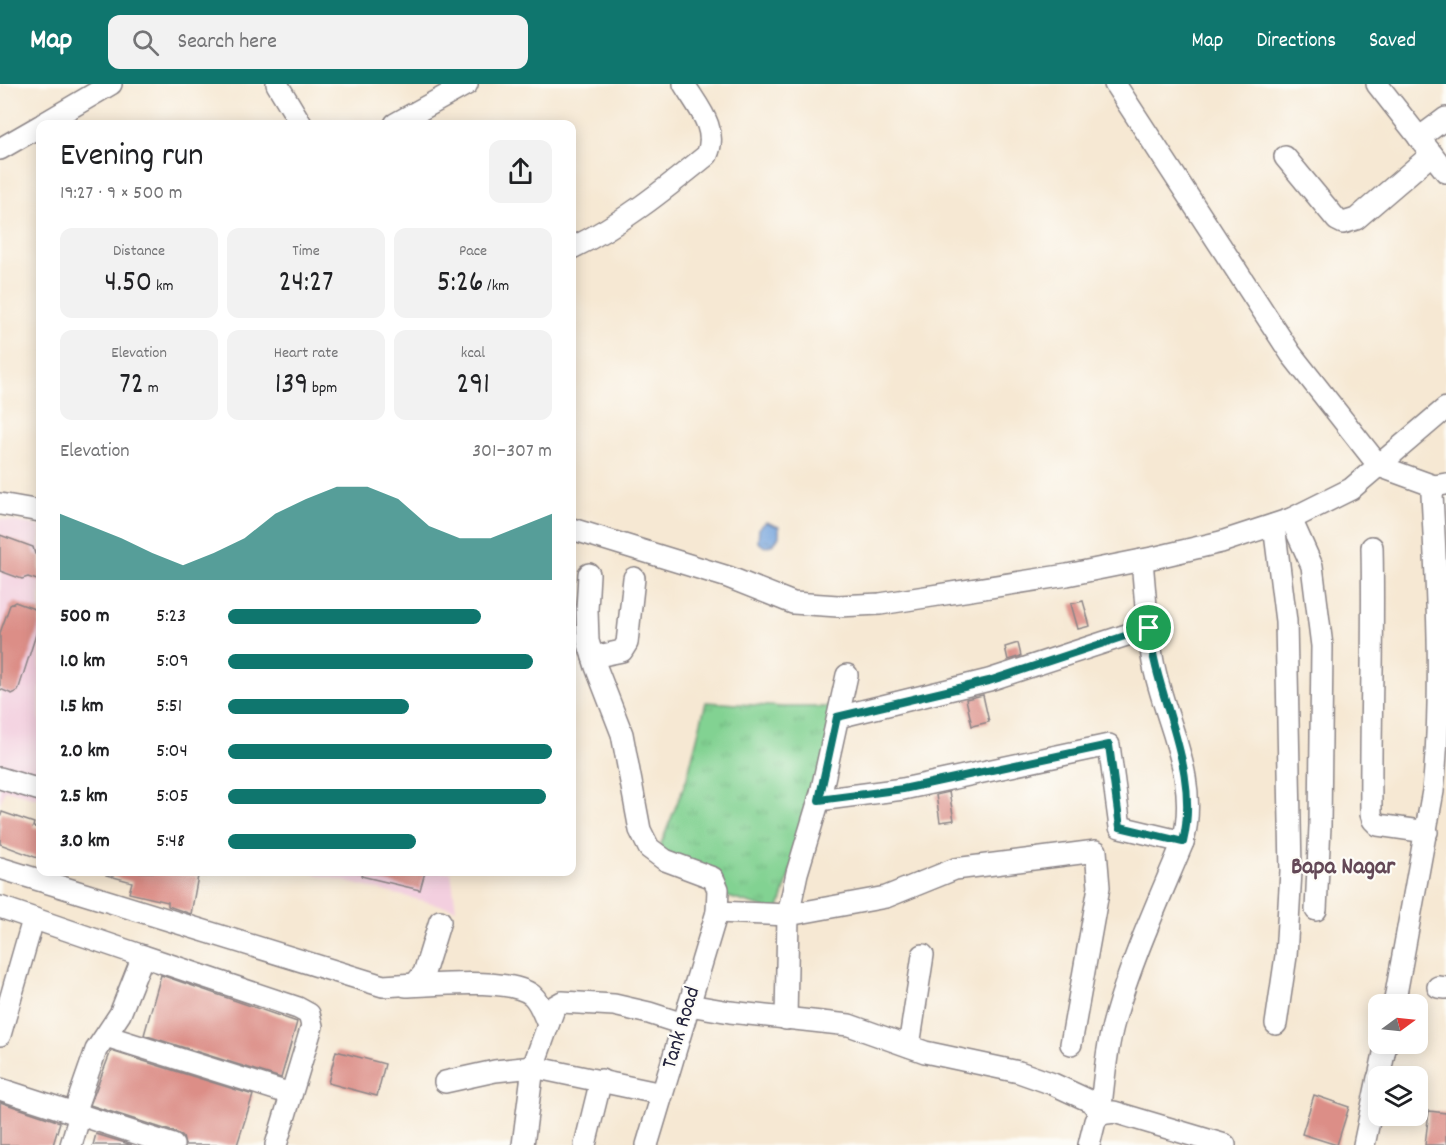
<!DOCTYPE html>
<html lang="en">
<head>
<meta charset="utf-8">
<style>
  body { margin:0; font-family:Dekko,sans-serif; background:#f2f2f2; color:#202124; height:100vh; display:flex; flex-direction:column; font-size:22px; white-space:nowrap }
  * { box-sizing:border-box; margin:0 }
  p { font-size:20px; color:#757577 }
  .icon { flex:none; width:33px; height:33px; fill:none; stroke:currentColor; stroke-width:2; stroke-linecap:round; stroke-linejoin:round }
  .map { position:relative; flex:1; overflow:hidden }
  .drawer { position:absolute; left:36px; top:36px; width:540px; height:756px; display:flex; flex-direction:column; background:#fff; border-radius:12px; box-shadow:0 3px 15px #0003 }
  .drawer>* { flex:none }
  .needle { width:39px; rotate:75deg }
  .tools { position:absolute; left:1368px; top:910px; display:grid; gap:12px }
  .tools a { display:grid; place-items:center; width:60px; height:60px; border-radius:12px; background:#fff; box-shadow:0 3px 15px #0003; font-size:30px }
  .pin { position:absolute; display:grid; place-items:center; width:51px; height:51px; color:#fff; margin:-26px; border:3px solid #fff; border-radius:50%; box-shadow:0 2px 6px #0007 }
  .round { display:grid; place-items:center; flex:none; width:63px; height:63px; border-radius:12px; background:#f2f2f2 }
  .head { display:flex; align-items:center; justify-content:space-between; height:102px; padding:0 24px }
  h1 { font-size:33px; font-weight:600; line-height:45px }
  .figures { display:grid; grid-template-columns:repeat(3,1fr); gap:9px; height:102px; padding:6px 24px }
  .figures div { display:grid; align-content:center; border-radius:12px; background:#f2f2f2; text-align:center }
  .figures b { font-size:30px; font-weight:600 }
  .figures small { font-size:16px; font-weight:400 }
  .figures p { font-size:16px }
  .chart { height:168px; padding:12px 24px }
  .chart p { display:flex; justify-content:space-between }
  .chart svg { width:100%; height:108px; margin-top:6px; fill:#0f766e; opacity:.7 }
  ul { padding:0 24px; list-style:none; font-size:20px }
  li { display:grid; grid-template-columns:96px 72px 1fr; align-items:center; height:45px }
  li i { height:15px; border-radius:8px; background:#0f766e }
  header { display:flex; align-items:center; gap:36px; box-sizing:border-box; height:84px; padding:0 30px; background:#0f766e; color:#fff }
  header strong { font-size:28px }
  nav { display:flex; gap:33px; margin-inline-start:auto; font-size:21px }
  .search { width:420px; height:54px; background:#f2f2f2; display:flex; align-items:center; gap:15px; box-sizing:border-box; padding:0 21px; border-radius:12px; color:#757577; font-size:22px }
  .map>svg:first-child { display:block }
  .built { fill:#f3cfdf }
  .grass { fill:url(#grass-tufts); stroke:#527a66; stroke-width:1.5 }
  .water { fill:url(#water-ripples); stroke:#4a628b; stroke-width:1.5 }
  .building { fill:#dc8e87 }
  .lines { fill:none; stroke-linecap:round; stroke-linejoin:round }
  .minor-casing { stroke:#8c8587; stroke-width:24 }
  .minor { stroke:#fff; stroke-width:21 }
  .route-casing { stroke:#fff; stroke-width:12 }
  .route { stroke:#0f766e; stroke-width:8 }
  .labels { text-anchor:middle; dominant-baseline:central; stroke-width:4.5; stroke-linejoin:round; paint-order:stroke }
  .street-label { font-size:22px; fill:#22223b; stroke:#fdfcf7 }
  .neighbourhood-label { font-size:24px; font-weight:bold; fill:#634856; stroke:#fdfcf7 }
</style>
</head>
<body>
<header>
<strong>Map</strong>
<div class="search"><svg class="icon" aria-label="search" viewBox="0 0 24 24"><circle cx="10" cy="10" r="6"/><path d="M15 15l6 6"/></svg>Search here</div>
<nav><a>Map</a><a>Directions</a><a>Saved</a></nav>
</header>
<div class="map">
<svg width="1446" height="1061" viewBox="0 0 1446 1061">
  <defs>
    <pattern id="grass-tufts" width="24" height="20" patternUnits="userSpaceOnUse" patternTransform="scale(1.5)"><rect width="24" height="20" fill="#82d292"/><path d="M3 7l-1-3M5 7V3M7 7l1-3M15 17l-1-3M17 17v-4M19 17l1-3" fill="none" stroke="#70b47f"/></pattern>
    <pattern id="water-ripples" width="26" height="14" patternUnits="userSpaceOnUse" patternTransform="scale(1.5)"><rect width="26" height="14" fill="#71a1db"/><path d="M2 4q2-2 4 0t4 0M15 11q2-2 4 0t4 0" fill="none" stroke="#5c83b3"/></pattern>
  </defs>
  <rect width="100%" height="100%" fill="#fdfcf7"/>
  <filter id="ink" filterUnits="userSpaceOnUse"><feTurbulence type="fractalNoise" baseFrequency=".0167" numOctaves="2"/><feDisplacementMap in="SourceGraphic" scale="12" xChannelSelector="R" yChannelSelector="G"/><feConvolveMatrix kernelMatrix="1 2 1 2 8 2 1 2 1" color-interpolation-filters="sRGB"/></filter>
  <filter id="wash" filterUnits="userSpaceOnUse"><feTurbulence type="fractalNoise" baseFrequency=".008" numOctaves="4" result="noise"/><feDisplacementMap in="SourceGraphic" scale="24" xChannelSelector="R" yChannelSelector="G"/><feGaussianBlur stdDeviation="1.35" result="paint"/><feColorMatrix in="noise" values="0 0 0 0 0 0 0 0 0 0 0 0 0 0 0 0 0 1.4 0 .05"/><feComposite in="paint" operator="in"/></filter>
  <g filter="url(#wash)">
    <rect width="100%" height="100%" fill="#f6e8d3"/>
    <g class="built">
      <path d="M 0,435 L 40,442 L 40,715 L 5,706 L 0,720 Z"/>
      <path d="M 307,788 L 451,788 L 456,825 Z"/>
    </g>
    <path class="grass" d="M 706,618 L 784,623 L 841,623 L 778,828 L 715,809 L 657,770 L 687,694 Z"/>
    <path class="water" d="M 766,438 L 779,443 L 779,452 L 774,460 L 765,463 L 758,458 L 759,444 Z"/>
    <g id="blocks">
      <g class="building">
        <path d="M 0,451 L 33,463 L 35,470 L 40,472 L 40,497 L 28,493 L 22,495 L 0,487 Z"/>
        <path d="M 1083,517 L 1090,542 L 1078,545 L 1071,520 Z"/>
        <path d="M 15,518 L 40,527 L 40,538 L 18,607 L 12,610 L 0,605 L 0,549 L 10,521 Z"/>
        <path d="M 1018,559 L 1021,572 L 1008,576 L 1005,563 Z"/>
        <path d="M 983,611 L 989,638 L 972,642 L 966,615 Z"/>
        <path d="M 949,708 L 954,736 L 940,738 L 936,711 Z"/>
        <path d="M 2,728 L 34,739 L 33,743 L 40,744 L 40,775 L 0,760 L 0,734 Z"/>
        <path d="M 107,788 L 173,788 L 198,792 L 191,830 L 168,822 L 168,818 L 129,809 L 132,798 L 106,791 Z"/>
        <path d="M 362,788 L 425,788 L 420,806 L 361,792 Z"/>
        <path d="M 161,891 L 297,938 L 281,994 L 144,951 Z"/>
        <path d="M 111,967 L 253,1011 L 237,1061 L 185,1061 L 183,1053 L 177,1049 L 90,1021 Z"/>
        <path d="M 336,967 L 385,980 L 377,1012 L 328,999 Z"/>
        <path d="M 1314,1011 L 1349,1023 L 1337,1061 L 1302,1050 Z"/>
        <path d="M 0,1018 L 60,1038 L 53,1061 L 0,1061 Z"/>
        <path d="M 1429,1027 L 1446,1029 L 1446,1061 L 1425,1061 Z"/>
        <path d="M 96,1050 L 132,1061 L 93,1061 Z"/>
      </g>
    </g>
  </g>
  <g filter="url(#ink)">
    <use href="#blocks" fill-opacity="0" stroke="#8c8587" stroke-width="1.5"/>
    <g class="lines">
      <g class="minor-casing">
        <g id="minor">
          <path d="M 277,0 L 301,40"/>
          <path d="M 1115,0 L 1291,270 L 1379,382 L 1434,402"/>
          <path d="M 1377,0 L 1446,88"/>
          <path d="M 43,40 L 111,0"/>
          <path d="M 395,40 L 467,0"/>
          <path d="M 1419,54 L 1446,34"/>
          <path d="M 0,65 L 40,42"/>
          <path d="M 1285,73 L 1337,136 L 1343,139 L 1356,135 L 1432,70"/>
          <path d="M 572,164 C 622,140 664,106 707,71 C 719,45 697,22 684,0"/>
          <path d="M 0,420 L 40,427"/>
          <path d="M 1291,435 L 1312,482 L 1322,562 L 1320,742 L 1316,826"/>
          <path d="M 1274,441 L 1286,537 L 1291,787 L 1286,872 L 1276,940"/>
          <path d="M 572,445 L 728,493 L 793,519 L 838,522 L 880,520 L 1067,491 L 1157,473 L 1221,458 L 1291,435 L 1351,405 L 1446,324"/>
          <path d="M 1372,463 C 1374,552 1370,641 1371,730 L 1373,736 L 1378,741 L 1427,748"/>
          <path d="M 589,490 L 587,526 L 588,557 L 596,583 L 622,650 L 640,746 L 649,764 L 665,776 L 713,794 L 718,805 L 717,828 L 647,1061"/>
          <path d="M 593,573 L 622,567 L 627,559 L 634,494"/>
          <path d="M 838,633 L 989,596 L 1148,544"/>
          <path d="M 0,694 L 40,706"/>
          <path d="M 819,716 L 903,705 L 1109,661 L 1120,743 L 1183,758"/>
          <path d="M 0,784 L 383,902 L 415,900 L 424,889 L 440,837"/>
          <path d="M 0,823 L 143,872"/>
          <path d="M 717,828 L 788,831 L 886,813 L 955,785 L 1096,767 L 1099,803 L 1071,960"/>
          <path d="M 406,902 C 434,901 510,893 532,911 C 540,918 543,930 548,940"/>
          <path d="M 1438,903 L 1446,904"/>
          <path d="M 689,921 L 730,928 L 849,941 L 925,968 L 1019,988 L 1053,1000 L 1092,1018 L 1100,1030"/>
          <path d="M 1394,921 L 1433,707 C 1443,608 1437,508 1432,410 L 1434,402 L 1446,400"/>
          <path d="M 786,935 L 788,831 L 797,789 L 821,709 L 847,591"/>
          <path d="M 0,951 L 33,836"/>
          <path d="M 106,952 L 291,1010"/>
          <path d="M 909,962 L 923,871"/>
          <path d="M 1379,993 L 1386,960"/>
          <path d="M 445,998 L 495,987 L 533,983 L 662,1010"/>
          <path d="M 0,1005 L 173,1061"/>
          <path d="M 74,1029 L 96,966 L 120,930 L 143,872 L 298,924 L 309,930 L 312,942 L 276,1061"/>
          <path d="M 1100,1030 L 1114,1028 L 1225,1061"/>
          <path d="M 71,1061 L 80,1031"/>
          <path d="M 523,1061 L 533,983 L 555,922 L 562,918 L 614,921 L 649,929 L 683,940"/>
          <path d="M 585,1061 L 601,996"/>
          <path d="M 1089,1061 L 1095,1037 L 1100,1030 C 1104,998 1106,965 1115,934 C 1132,874 1159,816 1183,758 C 1200,692 1165,640 1153,578 C 1147,544 1145,510 1142,476"/>
          <path d="M 1364,1061 L 1378,994"/>
        </g>
      </g>
      <use href="#minor" class="minor"/>
    </g>
  </g>
  <g class="lines" filter="url(#ink)">
    <g class="route-casing">
      <path id="route" d="M 1149,544 C 1156,616 1201,684 1183,758 L 1120,743 L 1109,661 L 903,705 L 819,716 L 837,633 L 989,597 Z"/>
    </g>
    <use href="#route" class="route"/>
  </g>
  <g class="labels">
    <g class="street-label">
      <text transform="translate(682 944) rotate(-73)">Tank Road</text>
    </g>
    <g class="neighbourhood-label">
      <text x="1343" y="784">Bapa Nagar</text>
    </g>
  </g>
</svg>
<div class="tools">
<a><svg class="needle" viewBox="-14 -14 28 28"><path d="M0-13l5 13h-10z" fill="#e53935"/><path d="M0 13l5-13h-10z" fill="#757577"/></svg></a>
<a><svg class="icon" aria-label="layers" viewBox="0 0 24 24"><path d="M12 4l9 5-9 5-9-5zM3 14l9 5 9-5"/></svg></a>
</div>
<div class="pin" style="left:1149px;top:544px;background:#1e9e55"><svg class="icon" aria-label="arrive" viewBox="0 0 24 24"><path d="M6 21V4h12l-3 4 3 4H6"/></svg></div>
<section class="drawer">
<div class="head"><div><h1>Evening run</h1><p>19:27 · 9 × 500 m</p></div><a class="round"><svg class="icon" aria-label="share" viewBox="0 0 24 24"><path d="M12 15V3M7 8l5-5 5 5M5 13v7h14v-7"/></svg></a></div>
<div class="figures">
<div><p>Distance</p><b>4.50<small> km</small></b></div>
<div><p>Time</p><b>24:27</b></div>
<div><p>Pace</p><b>5:26<small> /km</small></b></div>
</div>
<div class="figures">
<div><p>Elevation</p><b>72<small> m</small></b></div>
<div><p>Heart rate</p><b>139<small> bpm</small></b></div>
<div><p>kcal</p><b>291</b></div>
</div>
<div class="chart"><p><span>Elevation</span>301–307 m</p>
<svg viewBox="0 0 160 44" preserveAspectRatio="none"><path d="M0 44V17L10 22L20 27L30 33L40 38L50 33L60 27L70 17L80 11L90 6L100 6L110 11L120 22L130 27L140 27L150 22L160 17V44z"/></svg>
</div>
<ul>
<li><b>500 m</b>5:23<i style="width:78%"></i></li>
<li><b>1.0 km</b>5:09<i style="width:94%"></i></li>
<li><b>1.5 km</b>5:51<i style="width:56%"></i></li>
<li><b>2.0 km</b>5:04<i style="width:100%"></i></li>
<li><b>2.5 km</b>5:05<i style="width:98%"></i></li>
<li><b>3.0 km</b>5:48<i style="width:58%"></i></li>
</ul>
</section>
</div>
</body>
</html>
